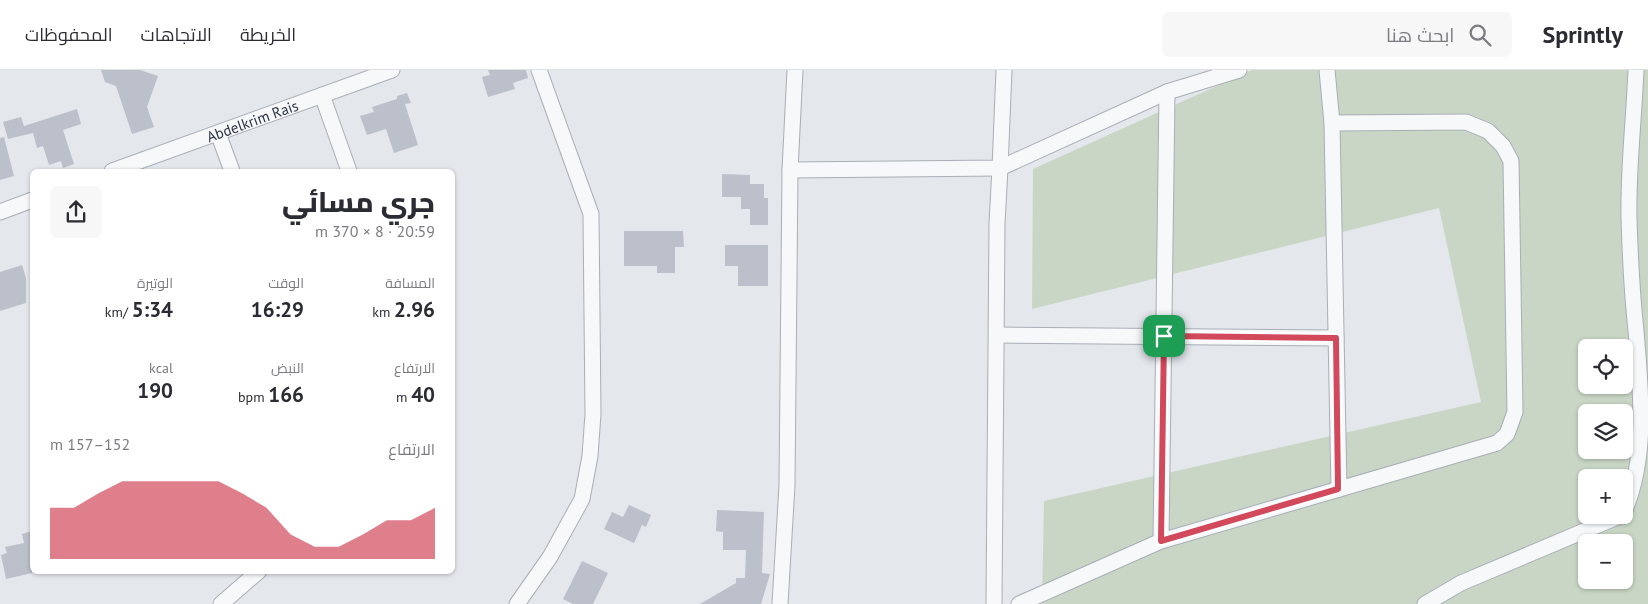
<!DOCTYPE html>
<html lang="ar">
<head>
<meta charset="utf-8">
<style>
  body { margin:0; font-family:"PT Sans",Cairo,sans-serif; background:#f7f7f7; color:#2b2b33; direction:rtl; height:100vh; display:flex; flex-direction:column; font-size:19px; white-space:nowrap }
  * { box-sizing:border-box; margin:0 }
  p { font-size:16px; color:#7c7c81 }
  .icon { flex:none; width:28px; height:28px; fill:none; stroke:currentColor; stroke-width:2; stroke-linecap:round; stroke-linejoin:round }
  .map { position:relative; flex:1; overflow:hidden; direction:ltr }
  .drawer { position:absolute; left:30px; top:99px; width:425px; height:405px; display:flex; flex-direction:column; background:#fff; border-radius:8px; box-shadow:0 1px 4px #0004; direction:rtl }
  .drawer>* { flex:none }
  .tools { position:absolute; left:1578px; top:269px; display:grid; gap:10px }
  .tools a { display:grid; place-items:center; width:55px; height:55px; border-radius:8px; background:#fff; box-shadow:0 1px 4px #0004; font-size:25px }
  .pin { position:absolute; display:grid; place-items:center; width:42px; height:42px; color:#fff; margin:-21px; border-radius:10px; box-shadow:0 2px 8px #0006 }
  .round { display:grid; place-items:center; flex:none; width:52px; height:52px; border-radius:8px; background:#f7f7f7 }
  .summary { display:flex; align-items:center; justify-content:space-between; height:85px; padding:0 20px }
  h1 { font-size:28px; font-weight:800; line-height:38px }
  .metrics { display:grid; grid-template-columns:repeat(3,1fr); gap:8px; height:85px; padding:5px 20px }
  .metrics div { display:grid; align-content:center }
  .metrics b { font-size:21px; font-weight:800 }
  .metrics small { font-size:14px; font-weight:400 }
  .metrics p { font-size:14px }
  .chart { height:140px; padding:10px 20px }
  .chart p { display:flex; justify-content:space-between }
  .chart svg { width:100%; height:90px; margin-top:5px; fill:#d1495b; opacity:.7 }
  header { display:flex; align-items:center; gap:30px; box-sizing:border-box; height:70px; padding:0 25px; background:#fff; border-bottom:1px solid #e1e1e2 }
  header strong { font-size:24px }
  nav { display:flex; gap:28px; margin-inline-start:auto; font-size:18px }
  .search { width:350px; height:45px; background:#f7f7f7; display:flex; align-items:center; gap:12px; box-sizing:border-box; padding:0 18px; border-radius:8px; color:#7c7c81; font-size:19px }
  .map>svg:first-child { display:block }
  .green { fill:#c9d6c5; fill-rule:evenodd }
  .building { fill:#bbc0ca }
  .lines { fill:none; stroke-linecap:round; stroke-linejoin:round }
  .minor-casing { stroke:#a9aeb7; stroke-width:17 }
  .minor { stroke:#f7f8fa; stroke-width:15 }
  .route-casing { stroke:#fff; stroke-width:10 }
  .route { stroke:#d1495b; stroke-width:6 }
  .labels { text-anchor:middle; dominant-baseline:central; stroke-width:4; stroke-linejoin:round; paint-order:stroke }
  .street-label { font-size:15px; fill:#2b3445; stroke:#f4f6f9 }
</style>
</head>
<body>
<header>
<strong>Sprintly</strong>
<div class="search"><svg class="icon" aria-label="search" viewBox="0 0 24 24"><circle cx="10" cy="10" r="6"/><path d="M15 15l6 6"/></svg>ابحث هنا</div>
<nav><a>الخريطة</a><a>الاتجاهات</a><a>المحفوظات</a></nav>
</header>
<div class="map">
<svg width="1648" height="534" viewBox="0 0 1648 534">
  <rect width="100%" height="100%" fill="#e4e7ec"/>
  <path class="green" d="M 1252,0 L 1648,0 L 1648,534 L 1042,534 L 1044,431 L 1481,332 L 1439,138 L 1032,239 L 1033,99 ZM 1586,278 L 1624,278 L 1624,315 L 1586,315 ZM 1586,342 L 1624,342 L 1624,380 L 1586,380 ZM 1586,408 L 1624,408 L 1624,445 L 1586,445 ZM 1586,472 L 1624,472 L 1624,510 L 1586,510 Z"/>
  <g class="building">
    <path d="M 101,0 L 140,0 L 158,6 L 147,37 L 154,57 L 132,64 L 116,16 L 105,12 Z"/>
    <path d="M 488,0 L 526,0 L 528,8 L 513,13 L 515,19 L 488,27 L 482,7 L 490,5 Z"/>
    <path d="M 407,23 L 411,33 L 405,34 L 418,75 L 394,83 L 386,59 L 367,65 L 360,46 L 374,42 L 372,37 L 397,29 L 397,26 Z"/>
    <path d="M 77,39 L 81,54 L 63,60 L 74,94 L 63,98 L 61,91 L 49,95 L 43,76 L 37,78 L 33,63 L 8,69 L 3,52 L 21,47 L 24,56 Z"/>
    <path d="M 4,67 L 14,106 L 0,110 L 0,68 Z"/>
    <path d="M 722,104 L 750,105 L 750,114 L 764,114 L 764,128 L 768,128 L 768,155 L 750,155 L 750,139 L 741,139 L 741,127 L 722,127 Z"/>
    <path d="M 624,161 L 683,161 L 684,177 L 675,177 L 675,203 L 657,203 L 657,196 L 624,196 Z"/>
    <path d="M 725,175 L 768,175 L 768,216 L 738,216 L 738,196 L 725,196 Z"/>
    <path d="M 22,195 L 26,208 L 26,233 L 0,241 L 0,202 Z"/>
    <path d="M 629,435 L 651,445 L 646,457 L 642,455 L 634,473 L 604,459 L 612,442 L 623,447 Z"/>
    <path d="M 717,440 L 764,442 L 762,503 L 770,504 L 761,534 L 700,534 L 736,513 L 736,508 L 745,508 L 746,480 L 723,480 L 723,462 L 716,461 Z"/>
    <path d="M 32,461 L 32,503 L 6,509 L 1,485 L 7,483 L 5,477 L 24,473 L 22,464 Z"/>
    <path d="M 582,491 L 608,503 L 593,534 L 573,534 L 563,529 Z"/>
  </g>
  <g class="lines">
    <g class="minor-casing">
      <g id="minor">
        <path d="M 1327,0 L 1332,53 L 1339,419"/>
        <path d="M 322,25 L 349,101"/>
        <path d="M 218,63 L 232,101"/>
        <path d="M 790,100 L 1000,98 L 1004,0"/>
        <path id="s1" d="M 112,101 L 392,0"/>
        <path d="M 0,142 L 32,130"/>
        <path d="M 997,265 L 1336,268"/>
        <path d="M 1624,442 C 1648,387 1641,321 1636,261 C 1632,223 1630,185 1629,147 C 1628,99 1634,49 1636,0"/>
        <path d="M 1161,471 L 1167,22"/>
        <path d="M 221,534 L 259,501"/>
        <path d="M 517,534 L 550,487 L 582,429 L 590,386 L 593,344 L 591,144 L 539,0"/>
        <path d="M 780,534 L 787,415 L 790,100 L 795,0"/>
        <path d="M 994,534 L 997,153 L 1000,98 L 1167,22 L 1239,0"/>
        <path d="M 1019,534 L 1161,471 L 1497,373 L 1507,364 L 1515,342 L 1511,91 L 1503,76 L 1488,61 L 1466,52 L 1332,53"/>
        <path d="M 1425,534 L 1461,513 L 1622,445"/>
      </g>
    </g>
    <use href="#minor" class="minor"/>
  </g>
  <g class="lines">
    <g class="route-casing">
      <path id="route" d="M 1164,266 L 1336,268 L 1338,419 L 1161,471 Z"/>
    </g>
    <use href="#route" class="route"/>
  </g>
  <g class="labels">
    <g class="street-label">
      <text stroke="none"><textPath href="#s1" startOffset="149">Abdelkrim Rais</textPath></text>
    </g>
  </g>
</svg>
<div class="tools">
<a><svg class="icon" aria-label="locate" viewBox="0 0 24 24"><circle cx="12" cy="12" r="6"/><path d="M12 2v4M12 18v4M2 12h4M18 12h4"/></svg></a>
<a><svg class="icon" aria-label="layers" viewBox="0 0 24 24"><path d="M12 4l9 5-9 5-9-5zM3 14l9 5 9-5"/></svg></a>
<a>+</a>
<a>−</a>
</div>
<div class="pin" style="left:1164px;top:266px;background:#1e9e55"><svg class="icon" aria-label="arrive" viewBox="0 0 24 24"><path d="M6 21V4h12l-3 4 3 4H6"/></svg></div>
<section class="drawer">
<div class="summary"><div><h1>جري مسائي</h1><p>20:59 · 8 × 370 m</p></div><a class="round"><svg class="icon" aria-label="share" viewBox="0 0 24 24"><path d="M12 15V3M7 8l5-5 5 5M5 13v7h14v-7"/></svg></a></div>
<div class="metrics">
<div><p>المسافة</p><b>2.96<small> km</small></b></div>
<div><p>الوقت</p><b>16:29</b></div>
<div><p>الوتيرة</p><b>5:34<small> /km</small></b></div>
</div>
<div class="metrics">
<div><p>الارتفاع</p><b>40<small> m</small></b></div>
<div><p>النبض</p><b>166<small> bpm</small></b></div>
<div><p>kcal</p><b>190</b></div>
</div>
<div class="chart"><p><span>الارتفاع</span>152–157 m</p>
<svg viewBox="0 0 160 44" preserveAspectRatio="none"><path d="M0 44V19L10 19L20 12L30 6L40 6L50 6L60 6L70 6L80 12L90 19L100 32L110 38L120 38L130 32L140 25L150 25L160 19V44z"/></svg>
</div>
</section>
</div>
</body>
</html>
